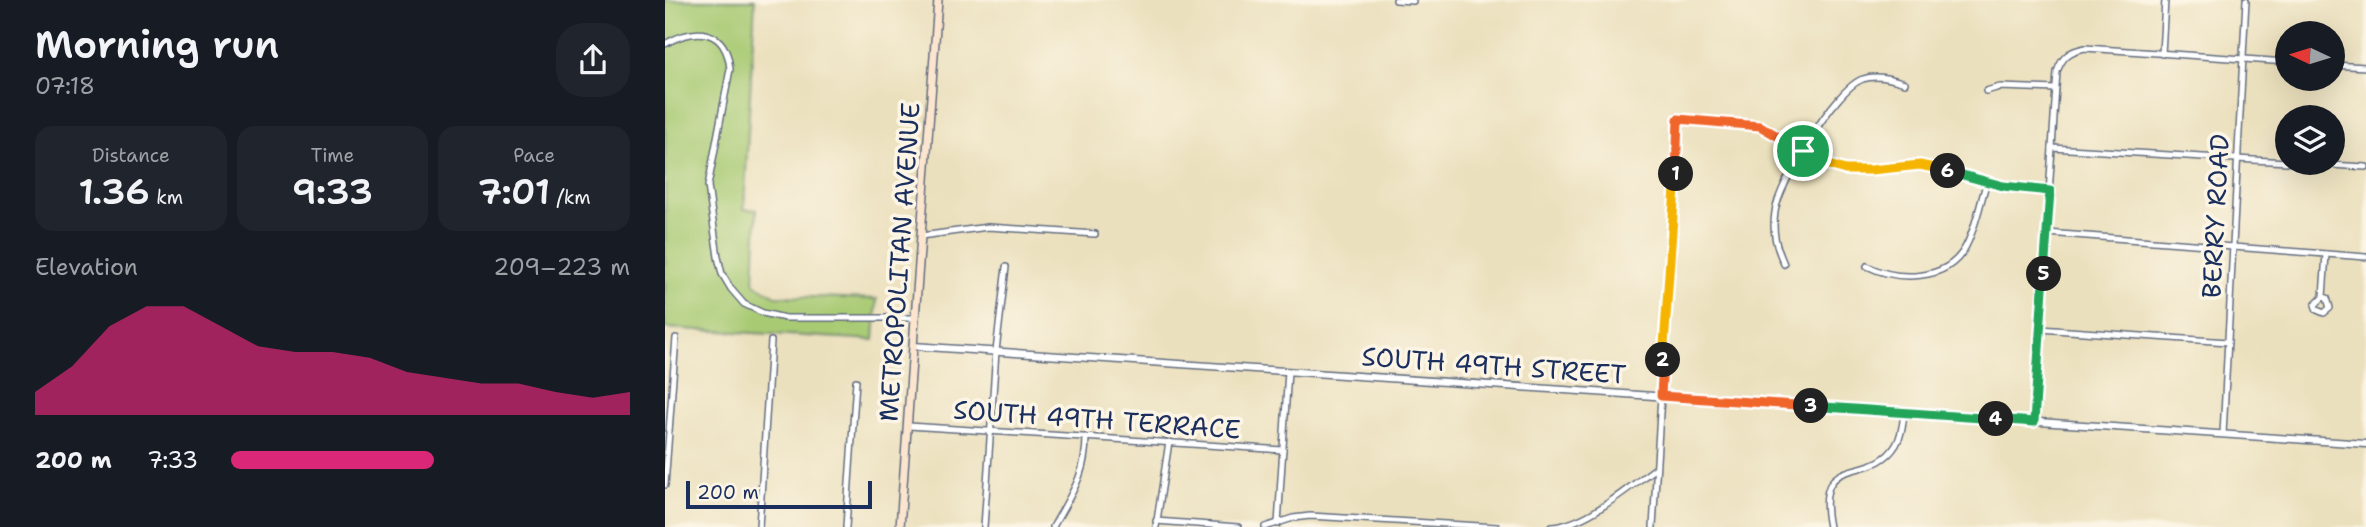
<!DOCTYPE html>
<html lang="en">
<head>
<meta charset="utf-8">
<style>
  body { margin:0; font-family:"Shantell Sans",sans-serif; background:#20242c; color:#f1f3f6; height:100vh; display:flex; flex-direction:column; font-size:26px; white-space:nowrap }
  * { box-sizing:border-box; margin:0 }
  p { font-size:23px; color:#9ea1a6 }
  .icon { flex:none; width:38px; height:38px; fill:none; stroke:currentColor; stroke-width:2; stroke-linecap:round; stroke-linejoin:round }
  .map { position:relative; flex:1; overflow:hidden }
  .sheet { display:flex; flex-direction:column; background:#171b24; width:665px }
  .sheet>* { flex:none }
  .needle { width:46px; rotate:274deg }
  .buttons { position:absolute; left:1610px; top:21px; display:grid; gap:14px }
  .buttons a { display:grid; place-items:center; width:70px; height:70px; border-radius:50%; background:#171b24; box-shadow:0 7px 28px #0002; font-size:35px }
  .scale { position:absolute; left:21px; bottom:18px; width:186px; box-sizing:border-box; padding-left:7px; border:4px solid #1b2f5e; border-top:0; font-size:19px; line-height:24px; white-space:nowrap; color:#1b2f5e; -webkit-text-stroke:5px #fcf5e5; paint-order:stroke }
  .pin { position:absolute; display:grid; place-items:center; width:60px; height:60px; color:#fff; margin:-30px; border:4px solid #fff; border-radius:50%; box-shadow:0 2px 7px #0007 }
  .km { position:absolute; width:35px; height:35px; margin:-18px; border-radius:50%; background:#222; color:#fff; font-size:19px; line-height:35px; text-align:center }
  .round { display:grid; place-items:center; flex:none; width:74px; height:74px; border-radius:28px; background:#20242c }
  .headline { display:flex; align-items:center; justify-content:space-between; height:119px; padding:0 35px }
  h1 { font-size:38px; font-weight:600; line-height:52px }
  .figures { display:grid; grid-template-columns:repeat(3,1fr); gap:10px; height:119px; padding:7px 35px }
  .figures div { display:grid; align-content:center; border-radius:18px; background:#20242c; text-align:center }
  .figures b { font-size:35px; font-weight:600 }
  .figures small { font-size:19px; font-weight:400 }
  .figures p { font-size:19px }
  .chart { height:196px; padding:14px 35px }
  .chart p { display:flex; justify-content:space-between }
  .chart svg { width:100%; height:126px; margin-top:7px; fill:#db2777; opacity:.7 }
  ul { padding:0 35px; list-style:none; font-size:23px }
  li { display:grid; grid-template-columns:112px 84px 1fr; align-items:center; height:52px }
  li i { height:18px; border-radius:9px; background:#db2777 }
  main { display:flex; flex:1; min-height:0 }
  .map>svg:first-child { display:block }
  .green { fill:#a8ca73; stroke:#627c68; stroke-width:2 }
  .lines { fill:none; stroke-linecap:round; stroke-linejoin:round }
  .minor-casing { stroke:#646d7f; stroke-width:8 }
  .tertiary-casing { stroke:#646d7f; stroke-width:9 }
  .secondary-casing { stroke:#646d7f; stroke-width:10 }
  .minor { stroke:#fff; stroke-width:5 }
  .tertiary { stroke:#fff; stroke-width:6 }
  .secondary { stroke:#fbe5cf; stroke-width:7 }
  .split-1-casing { stroke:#fff; stroke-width:14 }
  .split-2-casing { stroke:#fff; stroke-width:14 }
  .split-3-casing { stroke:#fff; stroke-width:14 }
  .split-4-casing { stroke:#fff; stroke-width:14 }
  .split-5-casing { stroke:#fff; stroke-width:14 }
  .split-6-casing { stroke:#fff; stroke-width:14 }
  .split-7-casing { stroke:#fff; stroke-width:14 }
  .split-1 { stroke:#f0652b; stroke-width:9 }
  .split-2 { stroke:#f5b400; stroke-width:9 }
  .split-3 { stroke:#f0652b; stroke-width:9 }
  .split-4 { stroke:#22a559; stroke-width:9 }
  .split-5 { stroke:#22a559; stroke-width:9 }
  .split-6 { stroke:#22a559; stroke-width:9 }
  .split-7 { stroke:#f5b400; stroke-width:9 }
  .labels { text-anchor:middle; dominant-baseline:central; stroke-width:7; stroke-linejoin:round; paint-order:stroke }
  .street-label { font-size:26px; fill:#1b2f5e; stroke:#fcf5e5 }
</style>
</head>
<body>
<main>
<section class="sheet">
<div class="headline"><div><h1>Morning run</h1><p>07:18</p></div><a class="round"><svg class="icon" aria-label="share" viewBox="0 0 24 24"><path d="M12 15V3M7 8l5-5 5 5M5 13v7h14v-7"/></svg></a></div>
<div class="figures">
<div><p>Distance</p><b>1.36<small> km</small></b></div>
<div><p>Time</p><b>9:33</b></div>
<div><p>Pace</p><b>7:01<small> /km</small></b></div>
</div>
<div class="chart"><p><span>Elevation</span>209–223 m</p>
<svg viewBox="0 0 160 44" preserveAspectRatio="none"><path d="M0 44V36L10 27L20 13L30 6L40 6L50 13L60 20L70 22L80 22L90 24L100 29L110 31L120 33L130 33L140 36L150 38L160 36V44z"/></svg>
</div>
<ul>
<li><b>200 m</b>7:33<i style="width:51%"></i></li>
</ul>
</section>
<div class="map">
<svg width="1701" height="527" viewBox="0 0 1701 527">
  <rect width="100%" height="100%" fill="#fcf5e5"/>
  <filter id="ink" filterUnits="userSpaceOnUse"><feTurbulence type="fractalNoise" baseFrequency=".0143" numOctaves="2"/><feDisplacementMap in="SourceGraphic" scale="14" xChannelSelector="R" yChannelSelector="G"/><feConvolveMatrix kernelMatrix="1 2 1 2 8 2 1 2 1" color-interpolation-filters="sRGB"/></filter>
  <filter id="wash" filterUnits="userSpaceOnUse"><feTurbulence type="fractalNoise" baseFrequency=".00686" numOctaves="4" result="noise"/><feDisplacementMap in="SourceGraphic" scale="28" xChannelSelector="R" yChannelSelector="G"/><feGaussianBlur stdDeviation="1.57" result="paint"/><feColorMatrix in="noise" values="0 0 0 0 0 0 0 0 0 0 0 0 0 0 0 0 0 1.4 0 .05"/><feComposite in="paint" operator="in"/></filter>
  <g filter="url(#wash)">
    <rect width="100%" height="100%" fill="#ebe0bd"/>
    <path class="green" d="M 0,0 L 90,0 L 79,209 L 92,210 L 89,283 L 111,296 L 212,299 L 209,340 L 0,328 Z"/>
  </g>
  <g filter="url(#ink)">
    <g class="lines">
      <g class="minor-casing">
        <g id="minor">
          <path d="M 731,0 L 748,1"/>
          <path d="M 0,44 C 30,27 61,27 65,69 L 43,186 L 53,257 L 57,274 L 66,289 L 79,304 L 98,313 L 120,318 L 250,318"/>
          <path d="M 1497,54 L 1500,0"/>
          <path d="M 1668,65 L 1701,67"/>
          <path d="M 1321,91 L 1335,87 L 1391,89"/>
          <path d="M 1387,148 L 1622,162"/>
          <path d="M 1629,163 L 1701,167"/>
          <path d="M 1382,233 L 1701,257"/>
          <path d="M 256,236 L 323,227 L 430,234"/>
          <path d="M 1119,264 C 1111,246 1107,233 1110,212 C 1113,185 1171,87 1198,79 C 1212,74 1227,79 1240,83"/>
          <path d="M 1202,266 C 1232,281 1281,282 1300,248 C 1311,228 1315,203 1322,181"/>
          <path d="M 1658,297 L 1650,305 L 1652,310 L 1659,313 L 1665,308 L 1662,298 L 1658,297 L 1661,254"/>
          <path d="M 1375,329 L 1563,342"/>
          <path d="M 1369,422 L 1392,72 C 1397,57 1404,51 1420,48 L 1622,62"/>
          <path d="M 244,426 L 618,450"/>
          <path d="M 1558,434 L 1581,0"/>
          <path d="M 0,485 L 11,338"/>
          <path d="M 491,521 L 573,527"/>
          <path d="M 613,524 L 623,371"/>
          <path d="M 94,527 L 106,341"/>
          <path d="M 181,527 L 191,381"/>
          <path d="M 319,527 L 331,351 L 341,267"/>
          <path d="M 388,527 C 406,494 421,476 421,437"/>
          <path d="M 491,527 L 504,442"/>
          <path d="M 600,527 L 628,518 L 645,516 L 832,527"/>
          <path d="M 886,527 C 922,525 962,488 991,468"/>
          <path d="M 988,527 L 1013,119 L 1095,126 L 1161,164 L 1180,170 L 1206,170 L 1255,165 L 1338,186 L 1385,191"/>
          <path d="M 1164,527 C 1148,448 1206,486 1231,445 C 1237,435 1238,423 1239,413"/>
        </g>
      </g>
      <g class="tertiary-casing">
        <path id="tertiary" d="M 248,346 L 1701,444"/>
      </g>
      <g class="secondary-casing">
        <path id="secondary" d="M 235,527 L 273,0"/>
      </g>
      <use href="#minor" class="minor"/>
      <use href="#tertiary" class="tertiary"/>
      <use href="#secondary" class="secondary"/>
    </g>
  </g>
  <g class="lines" filter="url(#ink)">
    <g class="split-1-casing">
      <path id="split-1" d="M 1011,174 L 1013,119 L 1095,126 L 1138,151"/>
    </g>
    <g class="split-2-casing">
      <path id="split-2" d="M 998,360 L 1011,174"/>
    </g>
    <g class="split-3-casing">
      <path id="split-3" d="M 998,360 L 996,396 L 1146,406"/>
    </g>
    <g class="split-4-casing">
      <path id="split-4" d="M 1146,406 L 1331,419"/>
    </g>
    <g class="split-5-casing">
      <path id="split-5" d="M 1331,419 L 1369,422 L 1379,274"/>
    </g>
    <g class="split-6-casing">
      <path id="split-6" d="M 1283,171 L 1338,186 L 1385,191 L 1379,274"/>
    </g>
    <g class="split-7-casing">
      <path id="split-7" d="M 1138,151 L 1161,164 L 1180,170 L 1206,170 L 1255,165 L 1283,171"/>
    </g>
    <use href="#split-1" class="split-1"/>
    <use href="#split-2" class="split-2"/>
    <use href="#split-3" class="split-3"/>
    <use href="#split-4" class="split-4"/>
    <use href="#split-5" class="split-5"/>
    <use href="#split-6" class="split-6"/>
    <use href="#split-7" class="split-7"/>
  </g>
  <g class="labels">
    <g class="street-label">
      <text transform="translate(1550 216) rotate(-87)">BERRY ROAD</text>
      <text transform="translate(234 262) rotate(-86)">METROPOLITAN AVENUE</text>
      <text transform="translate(829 365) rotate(4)">SOUTH 49TH STREET</text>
      <text transform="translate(432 419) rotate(4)">SOUTH 49TH TERRACE</text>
    </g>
  </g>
</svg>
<div class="buttons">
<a><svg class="needle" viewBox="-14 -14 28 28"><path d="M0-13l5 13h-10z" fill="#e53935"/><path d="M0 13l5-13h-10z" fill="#9ea1a6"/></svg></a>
<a><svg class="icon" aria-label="layers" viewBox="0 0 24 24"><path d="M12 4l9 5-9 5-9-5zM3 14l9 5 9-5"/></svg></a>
</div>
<div class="scale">200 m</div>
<div class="pin" style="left:1138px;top:151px;background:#1e9e55"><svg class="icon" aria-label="arrive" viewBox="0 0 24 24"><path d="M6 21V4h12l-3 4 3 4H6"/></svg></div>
<b class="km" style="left:1011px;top:174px">1</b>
<b class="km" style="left:998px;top:360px">2</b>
<b class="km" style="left:1146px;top:406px">3</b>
<b class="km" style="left:1331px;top:419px">4</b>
<b class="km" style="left:1379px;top:274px">5</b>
<b class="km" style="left:1283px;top:171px">6</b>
</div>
</main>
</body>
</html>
